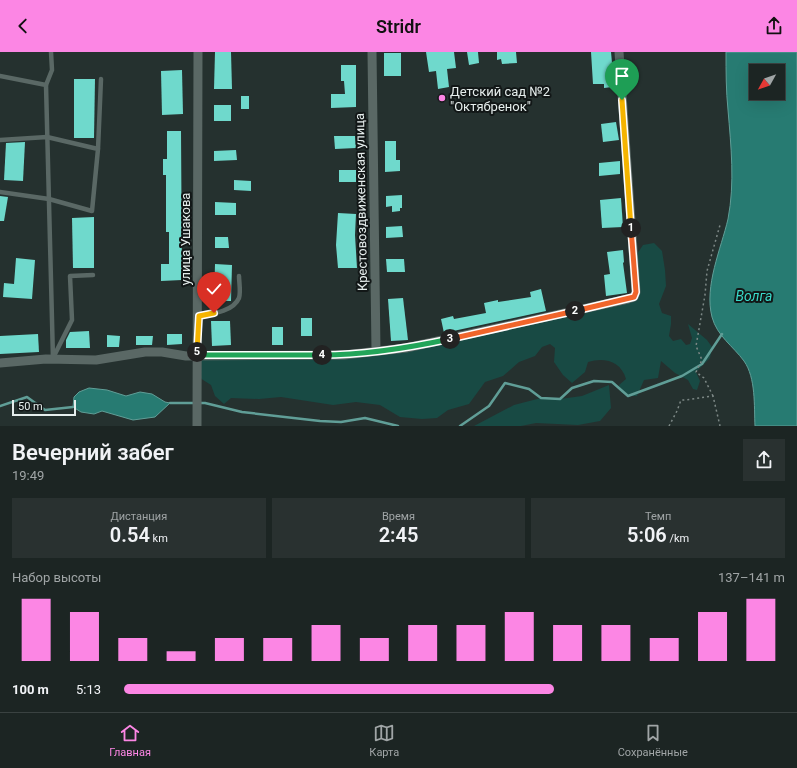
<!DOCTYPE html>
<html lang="ru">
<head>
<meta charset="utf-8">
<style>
  body { margin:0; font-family:Roboto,sans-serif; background:#293130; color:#f1f3f6; height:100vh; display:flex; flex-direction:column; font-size:15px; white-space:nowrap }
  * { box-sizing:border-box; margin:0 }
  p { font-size:13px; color:#a0a5a6 }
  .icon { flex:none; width:22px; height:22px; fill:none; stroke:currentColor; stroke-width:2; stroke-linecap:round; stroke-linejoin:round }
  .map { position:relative; height:374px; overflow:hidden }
  .sheet { display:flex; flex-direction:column; background:#1c2523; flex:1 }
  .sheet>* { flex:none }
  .needle { width:26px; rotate:230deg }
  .tools { position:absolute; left:749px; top:12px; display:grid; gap:8px }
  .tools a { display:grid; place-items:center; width:36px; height:36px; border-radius:0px; background:#1c2523; box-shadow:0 4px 16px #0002,0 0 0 1px #3a4241; font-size:20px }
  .scale { position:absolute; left:12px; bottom:10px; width:64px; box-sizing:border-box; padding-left:4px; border:2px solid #e6eeed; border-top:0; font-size:11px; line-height:14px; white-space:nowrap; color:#e6eeed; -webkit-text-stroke:3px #121717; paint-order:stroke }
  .pin { position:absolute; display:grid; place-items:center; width:34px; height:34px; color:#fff; margin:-41px -17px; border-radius:50% 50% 50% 0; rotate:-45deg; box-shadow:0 0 4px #0007 }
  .pin .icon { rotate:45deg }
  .km { position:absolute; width:20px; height:20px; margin:-10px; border-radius:50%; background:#222; color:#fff; font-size:11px; line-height:20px; text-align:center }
  .round { display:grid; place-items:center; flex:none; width:42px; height:42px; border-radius:0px; background:#293130 }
  .summary { display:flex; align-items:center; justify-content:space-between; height:68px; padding:0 12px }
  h1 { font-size:22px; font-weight:600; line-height:30px }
  .stats { display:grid; grid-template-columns:repeat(3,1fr); gap:6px; height:68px; padding:4px 12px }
  .stats div { display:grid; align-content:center; border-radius:0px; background:#293130; text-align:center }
  .stats b { font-size:20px; font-weight:600 }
  .stats small { font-size:11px; font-weight:400 }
  .stats p { font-size:11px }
  .chart { height:112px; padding:8px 12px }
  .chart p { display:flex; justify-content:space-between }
  .chart svg { width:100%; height:72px; margin-top:4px; stroke:#fc86e4; stroke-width:6 }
  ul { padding:0 12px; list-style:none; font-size:13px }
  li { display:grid; grid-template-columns:64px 48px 1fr; align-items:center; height:30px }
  li i { height:10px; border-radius:5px; background:#fc86e4 }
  header { display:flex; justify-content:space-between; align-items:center; height:52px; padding:0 12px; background:#fc86e4; color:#111; font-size:18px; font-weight:600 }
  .dock { display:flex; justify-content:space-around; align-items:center; height:56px; border-top:1px solid #3a4241; background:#1c2523; font-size:11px; color:#a0a5a6 }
  .dock a { display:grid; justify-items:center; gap:2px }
  .dock .active { color:#fc86e4 }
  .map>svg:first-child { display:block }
  .green { fill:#184a44 }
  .water { fill:#277b72; stroke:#609e97; fill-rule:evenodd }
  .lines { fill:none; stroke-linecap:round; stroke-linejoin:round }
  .stream { stroke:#609e97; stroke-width:2.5 }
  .building { fill:#6fd9cc }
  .path { stroke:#7d8886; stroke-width:1.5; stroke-dasharray:2 3; stroke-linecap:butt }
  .service { stroke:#5a6865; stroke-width:4.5 }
  .minor { stroke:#5a6865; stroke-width:9 }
  .split-1-casing { stroke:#fff; stroke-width:8 }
  .split-2-casing { stroke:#fff; stroke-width:8 }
  .split-3-casing { stroke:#fff; stroke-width:8 }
  .split-4-casing { stroke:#fff; stroke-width:8 }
  .split-5-casing { stroke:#fff; stroke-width:8 }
  .split-6-casing { stroke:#fff; stroke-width:8 }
  .split-1 { stroke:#f5b400; stroke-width:5 }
  .split-2 { stroke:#f0652b; stroke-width:5 }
  .split-3 { stroke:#f0652b; stroke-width:5 }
  .split-4 { stroke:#22a559; stroke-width:5 }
  .split-5 { stroke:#22a559; stroke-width:5 }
  .split-6 { stroke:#f5b400; stroke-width:5 }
  .poi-dot { fill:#fc86e4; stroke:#121717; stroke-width:1.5 }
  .labels { text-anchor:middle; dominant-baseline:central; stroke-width:4; stroke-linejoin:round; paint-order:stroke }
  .poi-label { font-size:13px; fill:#e6eeed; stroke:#121717; text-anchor:start }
  .street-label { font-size:13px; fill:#e6eeed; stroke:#121717 }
  .water-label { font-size:14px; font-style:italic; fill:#39daca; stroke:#121717 }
</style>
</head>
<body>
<header><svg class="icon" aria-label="back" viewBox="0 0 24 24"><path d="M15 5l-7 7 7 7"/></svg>Stridr<svg class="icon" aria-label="share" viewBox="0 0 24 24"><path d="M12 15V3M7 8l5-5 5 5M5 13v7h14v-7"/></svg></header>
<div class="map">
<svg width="797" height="374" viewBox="0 0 797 374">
  <rect width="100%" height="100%" fill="#25312f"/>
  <g class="green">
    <path d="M 654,191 L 662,199 L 665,218 L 666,234 L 659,252 L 662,261 L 671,264 L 671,272 L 669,284 L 673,289 L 681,287 L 686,293 L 690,292 L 692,286 L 688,272 L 707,288 L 712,295 L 710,306 L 696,320 L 700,329 L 697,338 L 693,337 L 688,328 L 675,321 L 661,309 L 658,326 L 644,328 L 637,344 L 628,344 L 621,340 L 619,333 L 626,327 C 621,309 604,305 588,310 L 585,320 L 572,331 L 563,323 L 554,310 L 555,296 L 550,292 L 542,295 L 535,304 L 519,310 L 503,324 L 485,330 L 469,352 L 448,358 L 437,366 L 422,367 L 400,365 L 380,353 L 356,350 L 333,353 L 281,345 L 259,347 L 231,346 L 224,352 L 215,344 L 211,333 L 200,326 L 200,306 L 344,305 L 635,246 L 635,205 L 643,193 Z"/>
    <path d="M 609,333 L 611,356 L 600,369 L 578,373 L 536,371 L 521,374 L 474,374 L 514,353 L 541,346 L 560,347 L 582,344 Z"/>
  </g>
  <g class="water">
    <path d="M 726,0 L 797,0 L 797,374 L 755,374 C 754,354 756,326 744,309 C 733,294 717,284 712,265 C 704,234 721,197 728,167 C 735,131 731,94 728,58 C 726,39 726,19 726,0 ZM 756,19 L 778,19 L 778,41 L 756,41 Z"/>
    <path d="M 89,336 L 107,338 L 126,344 L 140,340 L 152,342 L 165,350 L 170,351 L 155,365 L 133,368 L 102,359 L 94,362 L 81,360 L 73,355 L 74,345 L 79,340 Z"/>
  </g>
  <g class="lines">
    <g class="stream">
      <path d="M 170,351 L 205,351 L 242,360 L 320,369 L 341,370 L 365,366 L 398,374"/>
      <path d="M 0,354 L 27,345 L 45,358 L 73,355"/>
      <path d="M 460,374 L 489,354 L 505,331 L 529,337 L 541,346 L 560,347 L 572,336 L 594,329 L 612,330 L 628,344 L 682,324 L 702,312 L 722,282"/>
    </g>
  </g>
  <g class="building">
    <path d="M 215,0 L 231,0 L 232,37 L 214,37 Z"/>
    <path d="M 426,0 L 454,0 L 456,16 L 447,17 L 449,35 L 438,37 L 436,19 L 429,20 Z"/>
    <path d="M 467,0 L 478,0 L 479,11 L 469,13 Z"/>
    <path d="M 497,0 L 516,0 L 517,11 L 502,12 L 501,7 L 497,8 Z"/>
    <path d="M 591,0 L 611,0 L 614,32 L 612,32 L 612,35 L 604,36 L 604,32 L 593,32 Z"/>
    <rect x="384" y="1" width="17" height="23"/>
    <path d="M 341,13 L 356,13 L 356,55 L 331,56 L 331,42 L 345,42 L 344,29 L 341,29 Z"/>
    <path d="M 182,18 L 183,62 L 162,63 L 161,19 Z"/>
    <path d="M 74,27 L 95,27 L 94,86 L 74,86 Z"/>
    <rect x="241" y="44" width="8" height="13"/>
    <rect x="214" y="53" width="17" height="16"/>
    <path d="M 616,70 L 619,88 L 603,90 L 601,72 Z"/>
    <path d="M 167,79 L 181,79 L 182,228 L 161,229 L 161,212 L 169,212 L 169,180 L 166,180 L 166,123 L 163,123 L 163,107 L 167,107 Z"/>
    <path d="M 334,84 L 355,84 L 356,96 L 335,97 Z"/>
    <path d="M 385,89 L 396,89 L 396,108 L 400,108 L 400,119 L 385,120 Z"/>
    <path d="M 25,90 L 23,129 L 4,128 L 6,91 Z"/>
    <path d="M 236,98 L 237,108 L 214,109 L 214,99 Z"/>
    <path d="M 620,109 L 620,122 L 599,124 L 599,111 Z"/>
    <rect x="339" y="118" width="17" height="12"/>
    <path d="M 234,128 L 251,129 L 251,139 L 234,138 Z"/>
    <path d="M 402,143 L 402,156 L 400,156 L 400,159 L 392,160 L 392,154 L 386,155 L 386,144 Z"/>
    <path d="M 0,144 L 8,145 L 4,169 L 0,169 Z"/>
    <path d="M 621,146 L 623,175 L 602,176 L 600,148 Z"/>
    <path d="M 215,150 L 236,151 L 236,163 L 215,163 Z"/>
    <path d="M 338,161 L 356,162 L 355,183 L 357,216 L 338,216 L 336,193 Z"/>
    <path d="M 94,165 L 94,216 L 73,216 L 72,166 Z"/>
    <path d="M 402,174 L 403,185 L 386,186 L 386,175 Z"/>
    <path d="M 215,185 L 228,185 L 229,196 L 215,196 Z"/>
    <path d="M 623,198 L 624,210 L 623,211 L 627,241 L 606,244 L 604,223 L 610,222 L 607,200 Z"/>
    <path d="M 16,206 L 35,208 L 32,247 L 3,245 L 4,231 L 14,232 Z"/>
    <path d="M 386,207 L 404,207 L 405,220 L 387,220 Z"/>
    <path d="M 215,212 L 232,213 L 231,249 L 214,249 Z"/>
    <path d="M 541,237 L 546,259 L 444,281 L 441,267 L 453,264 L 454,267 L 486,261 L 484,251 L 498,248 L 498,250 L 531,245 L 530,240 Z"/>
    <path d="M 403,246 L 408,288 L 391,289 L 388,247 Z"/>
    <rect x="301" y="266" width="11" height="18"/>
    <path d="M 211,269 L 230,269 L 231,293 L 212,294 Z"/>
    <rect x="272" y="275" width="11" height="18"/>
    <path d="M 89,279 L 90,296 L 66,296 L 66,288 L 70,280 Z"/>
    <path d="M 38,282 L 39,300 L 0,302 L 0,284 Z"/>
    <path d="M 167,282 L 182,282 L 182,292 L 167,293 Z"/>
    <path d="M 107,283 L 120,284 L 119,295 L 107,295 Z"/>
    <path d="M 136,284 L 153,284 L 152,293 L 136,293 Z"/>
  </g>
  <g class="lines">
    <g class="path">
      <path d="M 713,344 L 704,326 L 696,320 L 702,308 L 696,294 L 705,243 L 707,219 L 720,173"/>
      <path d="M 669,374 L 677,359 L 681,348 C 692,348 702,345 713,344 L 720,374"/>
    </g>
    <g class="service">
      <path d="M 0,24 L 46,33 L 53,307"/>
      <path d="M 46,33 L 52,18 L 51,0"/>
      <path d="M 0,88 L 47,85 L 98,97 L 92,159 L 49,147 L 0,140"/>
      <path d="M 98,97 L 101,27"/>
      <path d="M 199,264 C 211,262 233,260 239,246 C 241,240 239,230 239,224"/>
      <path d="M 53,306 L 72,268 L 70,224 L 93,223"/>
    </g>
    <g class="minor">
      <path d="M 372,0 L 376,299"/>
      <path d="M 0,311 L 46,307 L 96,308 L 145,300 L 162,300 L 186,304 L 344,303 L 406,296 L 628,247 L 634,245 L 636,240 L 619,0"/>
      <path d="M 197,374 L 198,0"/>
    </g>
  </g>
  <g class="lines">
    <g class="split-1-casing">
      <path id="split-1" d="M 622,48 L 631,176"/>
    </g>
    <g class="split-2-casing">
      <path id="split-2" d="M 575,259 L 634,245 L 636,240 L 631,176"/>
    </g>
    <g class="split-3-casing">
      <path id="split-3" d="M 450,287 L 575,259"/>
    </g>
    <g class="split-4-casing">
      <path id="split-4" d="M 322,303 C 365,303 408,296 450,287"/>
    </g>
    <g class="split-5-casing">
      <path id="split-5" d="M 197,300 L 197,303 L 322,303"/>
    </g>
    <g class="split-6-casing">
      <path id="split-6" d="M 197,300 L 199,264 L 214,261"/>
    </g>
    <use href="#split-1" class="split-1"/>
    <use href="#split-2" class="split-2"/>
    <use href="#split-3" class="split-3"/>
    <use href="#split-4" class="split-4"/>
    <use href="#split-5" class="split-5"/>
    <use href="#split-6" class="split-6"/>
  </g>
  <circle class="poi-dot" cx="442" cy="46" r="4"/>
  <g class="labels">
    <g class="poi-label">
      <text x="450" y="39">Детский сад №2<tspan x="450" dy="15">"Октябренок"</tspan></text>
    </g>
    <g class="street-label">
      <text transform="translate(361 150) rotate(-91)">Крестовоздвиженская улица</text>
      <text transform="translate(185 187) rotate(-90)">улица Ушакова</text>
    </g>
    <g class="water-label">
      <text x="754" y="244">Волга</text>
    </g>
  </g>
</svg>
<div class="tools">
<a><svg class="needle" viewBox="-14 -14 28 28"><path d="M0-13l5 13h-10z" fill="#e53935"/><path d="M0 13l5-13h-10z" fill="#a0a5a6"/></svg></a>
</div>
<div class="scale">50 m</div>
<div class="pin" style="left:622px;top:48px;background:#1e9e55"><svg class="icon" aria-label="arrive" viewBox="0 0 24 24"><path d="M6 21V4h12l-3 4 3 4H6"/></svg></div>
<div class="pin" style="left:214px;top:261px;background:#d93025"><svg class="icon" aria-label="check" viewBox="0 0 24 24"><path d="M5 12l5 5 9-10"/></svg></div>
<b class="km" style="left:631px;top:176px">1</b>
<b class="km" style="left:575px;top:259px">2</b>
<b class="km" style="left:450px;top:287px">3</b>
<b class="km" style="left:322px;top:303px">4</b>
<b class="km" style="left:197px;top:300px">5</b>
</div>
<section class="sheet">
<div class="summary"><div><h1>Вечерний забег</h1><p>19:49</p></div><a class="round"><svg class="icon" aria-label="share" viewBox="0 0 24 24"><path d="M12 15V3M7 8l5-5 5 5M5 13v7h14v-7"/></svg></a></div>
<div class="stats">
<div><p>Дистанция</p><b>0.54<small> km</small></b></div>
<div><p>Время</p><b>2:45</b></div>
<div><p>Темп</p><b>5:06<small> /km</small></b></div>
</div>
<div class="chart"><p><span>Набор высоты</span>137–141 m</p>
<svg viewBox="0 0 160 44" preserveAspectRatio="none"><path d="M5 44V6M15 44V14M25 44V30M35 44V38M45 44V30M55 44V30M65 44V22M75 44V30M85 44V22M95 44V22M105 44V14M115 44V22M125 44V22M135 44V30M145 44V14M155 44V6"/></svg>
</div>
<ul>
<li><b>100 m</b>5:13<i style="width:65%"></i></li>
</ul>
</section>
<nav class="dock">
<a class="active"><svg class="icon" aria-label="home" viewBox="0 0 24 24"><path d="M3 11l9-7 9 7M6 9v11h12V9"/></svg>Главная</a>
<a><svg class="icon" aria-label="map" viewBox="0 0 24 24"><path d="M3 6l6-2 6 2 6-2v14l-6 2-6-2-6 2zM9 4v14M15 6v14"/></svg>Карта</a>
<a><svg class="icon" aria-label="saved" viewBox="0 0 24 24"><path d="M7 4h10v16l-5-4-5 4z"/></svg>Сохранённые</a>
</nav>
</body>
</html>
